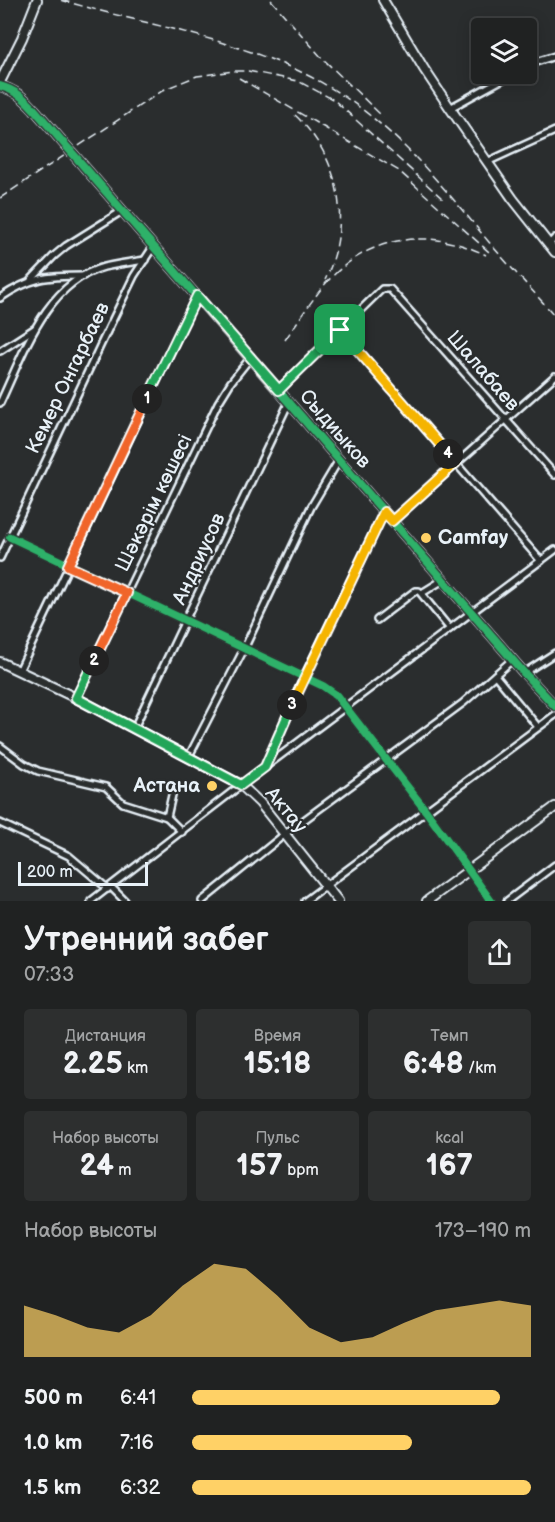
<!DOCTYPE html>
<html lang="ru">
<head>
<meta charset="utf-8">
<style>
  body { margin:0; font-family:"Balsamiq Sans",sans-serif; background:#2d2f2f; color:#f1f3f6; height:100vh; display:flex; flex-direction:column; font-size:22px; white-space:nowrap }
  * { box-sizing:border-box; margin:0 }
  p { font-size:20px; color:#a2a4a5 }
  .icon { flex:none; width:33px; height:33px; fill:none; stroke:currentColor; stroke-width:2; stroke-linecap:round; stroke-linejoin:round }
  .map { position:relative; height:901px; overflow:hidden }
  .side { display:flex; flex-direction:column; background:#202222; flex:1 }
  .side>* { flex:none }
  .buttons { position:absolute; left:471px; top:18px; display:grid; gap:12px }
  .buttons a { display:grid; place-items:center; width:66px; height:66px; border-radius:6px; background:#202222; box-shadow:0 3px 15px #0003,0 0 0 2px #3d3f40; font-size:30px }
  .scale { position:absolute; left:18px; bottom:15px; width:130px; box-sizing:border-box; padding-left:6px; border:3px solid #e8f1f8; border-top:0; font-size:16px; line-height:21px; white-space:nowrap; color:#e8f1f8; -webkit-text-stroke:4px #2a2d2e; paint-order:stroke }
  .pin { position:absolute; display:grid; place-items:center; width:51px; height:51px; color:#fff; margin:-26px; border-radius:12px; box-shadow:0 3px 9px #0006 }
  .km { position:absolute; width:30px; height:30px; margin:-15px; border-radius:50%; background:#222; color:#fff; font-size:16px; line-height:30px; text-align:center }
  .round { display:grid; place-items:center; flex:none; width:63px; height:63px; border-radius:6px; background:#2d2f2f }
  .overview { display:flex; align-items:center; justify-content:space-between; height:102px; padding:0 24px }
  h1 { font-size:33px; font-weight:600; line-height:45px }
  .metrics { display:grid; grid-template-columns:repeat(3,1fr); gap:9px; height:102px; padding:6px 24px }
  .metrics div { display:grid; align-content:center; border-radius:6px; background:#2d2f2f; text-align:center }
  .metrics b { font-size:30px; font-weight:600 }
  .metrics small { font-size:16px; font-weight:400 }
  .metrics p { font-size:16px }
  .chart { height:168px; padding:12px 24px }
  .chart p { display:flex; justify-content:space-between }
  .chart svg { width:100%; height:108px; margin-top:6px; fill:#ffd166; opacity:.7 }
  ul { padding:0 24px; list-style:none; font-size:20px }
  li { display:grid; grid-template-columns:96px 72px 1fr; align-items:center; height:45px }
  li i { height:15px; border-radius:8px; background:#ffd166 }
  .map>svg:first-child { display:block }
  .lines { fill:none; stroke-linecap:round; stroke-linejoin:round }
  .street-casing { stroke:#e8f1f8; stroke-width:10 }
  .secondary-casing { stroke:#e8f1f8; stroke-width:12 }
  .street { stroke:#2a2d2e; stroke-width:5 }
  .secondary { stroke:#2a2d2e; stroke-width:8 }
  .rail { stroke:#e8f1f8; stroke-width:1.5; stroke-dasharray:9 4.5; stroke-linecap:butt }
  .cycleway-casing { stroke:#2a2d2e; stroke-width:11 }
  .cycleway { stroke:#2db169; stroke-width:8 }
  .split-1-casing { stroke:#fff; stroke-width:12 }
  .split-2-casing { stroke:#fff; stroke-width:12 }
  .split-3-casing { stroke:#fff; stroke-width:12 }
  .split-4-casing { stroke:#fff; stroke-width:12 }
  .split-5-casing { stroke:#fff; stroke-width:12 }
  .split-1 { stroke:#22a559; stroke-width:8 }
  .split-2 { stroke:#f0652b; stroke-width:8 }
  .split-3 { stroke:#22a559; stroke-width:8 }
  .split-4 { stroke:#f5b400; stroke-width:8 }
  .split-5 { stroke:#f5b400; stroke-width:8 }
  .poi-dot { fill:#ffd166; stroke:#2a2d2e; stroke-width:2 }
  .labels { text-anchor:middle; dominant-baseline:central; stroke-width:4.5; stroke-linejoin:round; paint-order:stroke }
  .street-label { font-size:20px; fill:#e8f1f8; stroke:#2a2d2e }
  .poi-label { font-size:20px; font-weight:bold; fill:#e8f1f8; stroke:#2a2d2e; text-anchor:start }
</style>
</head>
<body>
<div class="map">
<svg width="555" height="901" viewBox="0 0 555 901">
  <rect width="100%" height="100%" fill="#2a2d2e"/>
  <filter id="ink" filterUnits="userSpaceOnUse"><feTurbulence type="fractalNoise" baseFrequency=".0167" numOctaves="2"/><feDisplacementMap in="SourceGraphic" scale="12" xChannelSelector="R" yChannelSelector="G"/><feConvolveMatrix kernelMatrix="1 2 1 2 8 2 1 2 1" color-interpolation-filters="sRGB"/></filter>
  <g filter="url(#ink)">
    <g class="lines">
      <g class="street-casing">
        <g id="street">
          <path d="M 526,65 L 555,56"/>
          <path d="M 450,108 L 512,74"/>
          <path d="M 487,162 L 555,131"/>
          <path d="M 548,245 L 555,238"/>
          <path d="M 31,280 L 54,256 L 66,246 L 122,211"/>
          <path d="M 0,298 C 31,277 47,276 83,276"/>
          <path d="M 340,330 L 541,561"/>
          <path d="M 0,351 L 34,329"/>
          <path d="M 279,390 L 382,289 L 390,289 L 555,475"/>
          <path d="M 0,403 C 23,355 45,283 104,267 C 117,264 131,262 145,260"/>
          <path d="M 392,521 L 555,376"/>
          <path d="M 10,537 L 323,686 L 336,695 L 426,811 L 491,901"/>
          <path d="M 0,558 L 101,344 L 134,276 L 153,247"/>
          <path d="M 422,593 L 443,580"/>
          <path d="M 377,620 L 415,591 L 419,591 L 450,629"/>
          <path d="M 19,671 L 197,296"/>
          <path d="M 524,673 L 555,653"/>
          <path d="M 495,675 L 538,727"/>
          <path d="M 76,698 L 218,403 L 231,382 L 251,357"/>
          <path d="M 134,728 L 289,402"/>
          <path d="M 0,746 L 24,764 L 38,771 L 106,787 L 123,803 L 167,817 L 182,832"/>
          <path d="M 189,756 L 244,649 L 311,507 L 339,460"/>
          <path d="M 266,765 L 304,677 L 384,512"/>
          <path d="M 167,817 L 172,795"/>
          <path d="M 0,823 L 69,856 L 108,889"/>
          <path d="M 111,887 L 125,901"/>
          <path d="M 91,901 L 241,785 L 555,550"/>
          <path d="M 202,901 L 285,834 L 463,703 L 512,660"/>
          <path d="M 305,901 L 555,715"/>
          <path d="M 507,901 L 555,865"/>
        </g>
      </g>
      <g class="secondary-casing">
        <g id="secondary">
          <path d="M 383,0 L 424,69 L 450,108 L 513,199 L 555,252"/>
          <path d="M 0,82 L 22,38 L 37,0"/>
          <path d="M 0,86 C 15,90 24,98 34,109 L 524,673 L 555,706"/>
          <path d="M 0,662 L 76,698 L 241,785 L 260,803 L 338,901"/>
          <path d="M 427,901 L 555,807"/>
        </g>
      </g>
      <use href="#street" class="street"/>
      <use href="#secondary" class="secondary"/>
      <g class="rail">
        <path d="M 61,0 C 142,24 228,37 305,74 C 382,111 435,177 488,241 C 510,267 533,291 555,316"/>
        <path d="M 271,0 L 322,58 L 383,117"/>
        <path d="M 239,78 L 399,171 L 489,252"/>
        <path d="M 295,115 C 341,158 352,224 325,280"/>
        <path d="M 0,198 L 165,89 L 197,76 L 233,71 L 248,71 L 298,81 L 334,100 L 444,200"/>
        <path d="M 285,340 C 298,321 311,301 326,283 C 369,235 429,227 486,255"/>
      </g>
      <g class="cycleway-casing">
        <g id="cycleway">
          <path d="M 0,86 C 15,90 24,98 34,109 L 524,673 L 555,706"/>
          <path d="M 10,537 L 323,686 L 336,695 L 426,811 L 491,901"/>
        </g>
      </g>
      <use href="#cycleway" class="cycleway"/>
    </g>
  </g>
  <g class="lines" filter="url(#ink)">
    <g class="split-1-casing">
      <path id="split-1" d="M 147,399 L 197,296 L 279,390 L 340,330"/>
    </g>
    <g class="split-2-casing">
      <path id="split-2" d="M 94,661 L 127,593 L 68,566 L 147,399"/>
    </g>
    <g class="split-3-casing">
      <path id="split-3" d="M 94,661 L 76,698 L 241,785 L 265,767 L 292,705"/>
    </g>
    <g class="split-4-casing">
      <path id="split-4" d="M 292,705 L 384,512 L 392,521 L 456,463 L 448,454"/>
    </g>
    <g class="split-5-casing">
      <path id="split-5" d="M 340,330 L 448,454"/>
    </g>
    <use href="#split-1" class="split-1"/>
    <use href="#split-2" class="split-2"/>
    <use href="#split-3" class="split-3"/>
    <use href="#split-4" class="split-4"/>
    <use href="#split-5" class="split-5"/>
  </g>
  <g class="poi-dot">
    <circle cx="426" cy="538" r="6"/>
    <circle cx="212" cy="786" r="6"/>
  </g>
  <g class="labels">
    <g class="street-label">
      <text transform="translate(483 371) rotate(49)">Шалабаев</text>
      <text transform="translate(68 378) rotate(-64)">Кемер Онгарбаев</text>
      <text transform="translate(335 429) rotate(49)">Сыдиыков</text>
      <text transform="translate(154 503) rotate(-64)">Шәкәрім көшесі</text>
      <text transform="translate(199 559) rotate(-65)">Андриусов</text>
      <text transform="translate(286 810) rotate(50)">Актау</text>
    </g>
    <g class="poi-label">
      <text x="438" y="538">Camfay</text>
      <text x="200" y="786" text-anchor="end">Астана</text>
    </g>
  </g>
</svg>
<div class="buttons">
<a><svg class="icon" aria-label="layers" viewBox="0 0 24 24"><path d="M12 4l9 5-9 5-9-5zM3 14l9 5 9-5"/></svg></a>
</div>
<div class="scale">200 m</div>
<div class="pin" style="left:340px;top:330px;background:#1e9e55"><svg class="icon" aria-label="arrive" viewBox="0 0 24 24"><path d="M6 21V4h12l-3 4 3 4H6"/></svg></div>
<b class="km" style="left:147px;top:399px">1</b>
<b class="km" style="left:94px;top:661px">2</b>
<b class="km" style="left:292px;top:705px">3</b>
<b class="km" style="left:448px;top:454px">4</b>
</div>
<section class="side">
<div class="overview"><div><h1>Утренний забег</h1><p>07:33</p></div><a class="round"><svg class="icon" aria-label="share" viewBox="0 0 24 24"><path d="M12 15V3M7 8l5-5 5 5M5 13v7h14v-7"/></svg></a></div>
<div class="metrics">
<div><p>Дистанция</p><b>2.25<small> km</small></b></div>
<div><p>Время</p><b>15:18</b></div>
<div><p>Темп</p><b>6:48<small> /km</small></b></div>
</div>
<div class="metrics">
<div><p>Набор высоты</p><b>24<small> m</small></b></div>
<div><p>Пульс</p><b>157<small> bpm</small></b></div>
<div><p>kcal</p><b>167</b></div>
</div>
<div class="chart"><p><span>Набор высоты</span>173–190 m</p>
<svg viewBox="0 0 160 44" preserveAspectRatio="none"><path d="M0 44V23L10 27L20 32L30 34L40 27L50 15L60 6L70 8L80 19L90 32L100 38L110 36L120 30L130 25L140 23L150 21L160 23V44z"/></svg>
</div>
<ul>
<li><b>500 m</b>6:41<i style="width:91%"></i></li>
<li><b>1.0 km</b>7:16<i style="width:65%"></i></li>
<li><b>1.5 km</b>6:32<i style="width:100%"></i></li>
</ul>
</section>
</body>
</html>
